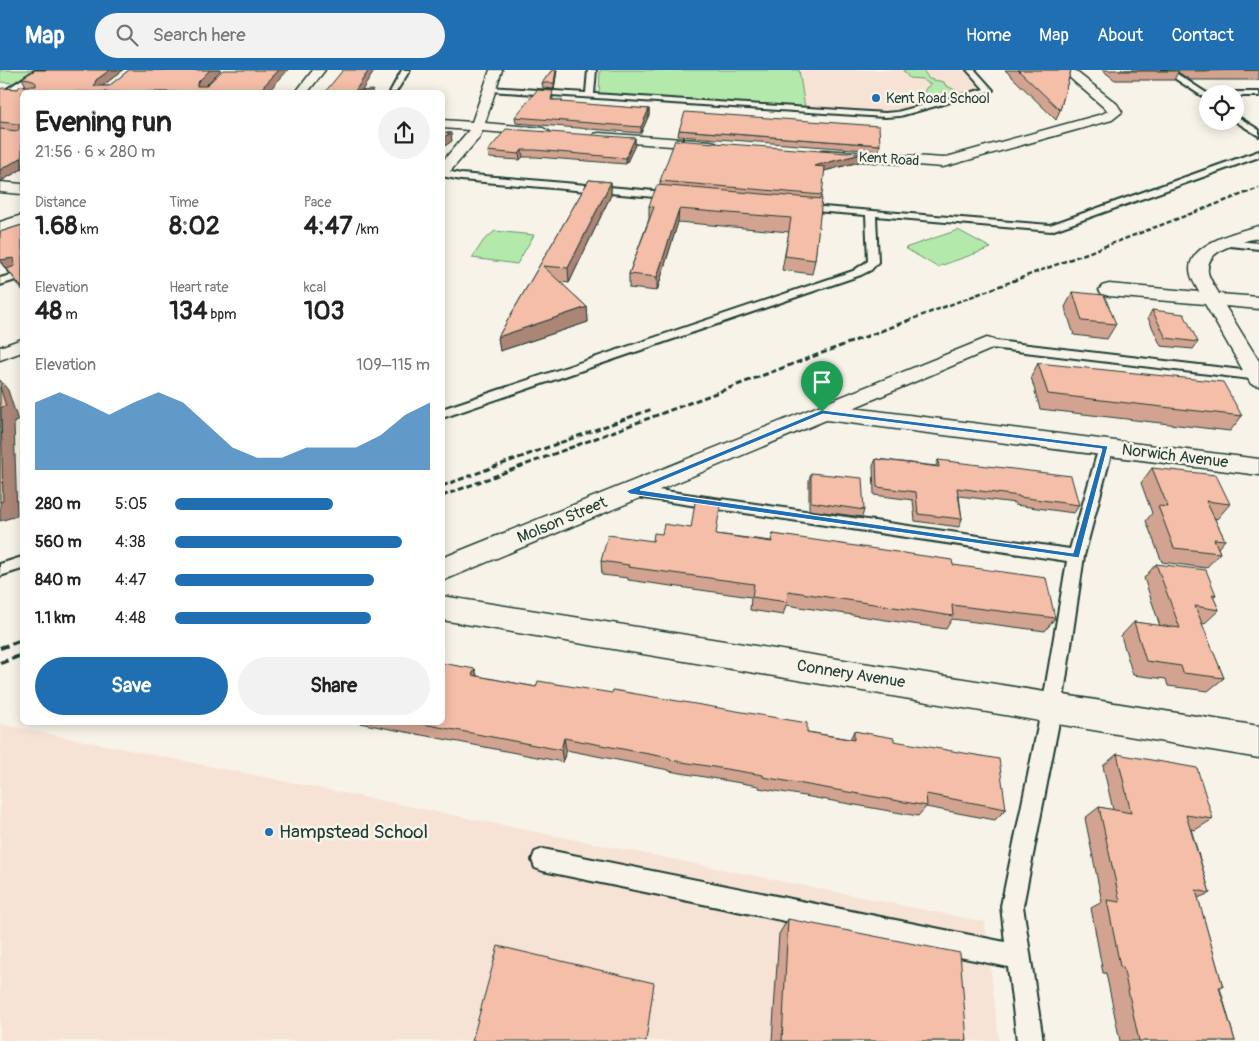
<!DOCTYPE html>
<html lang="en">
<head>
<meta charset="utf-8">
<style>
  body { margin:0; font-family:Pangolin,sans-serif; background:#f2f2f2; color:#222; height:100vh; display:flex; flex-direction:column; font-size:19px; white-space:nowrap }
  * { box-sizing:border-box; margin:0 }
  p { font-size:16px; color:#767676 }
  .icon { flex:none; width:28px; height:28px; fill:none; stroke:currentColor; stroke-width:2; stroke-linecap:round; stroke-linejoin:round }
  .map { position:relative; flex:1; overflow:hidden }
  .panel { position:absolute; left:20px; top:20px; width:425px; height:635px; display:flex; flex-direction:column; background:#fff; border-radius:8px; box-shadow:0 2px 12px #0003 }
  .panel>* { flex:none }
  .fabs { position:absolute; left:1199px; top:15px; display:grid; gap:10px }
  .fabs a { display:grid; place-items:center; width:45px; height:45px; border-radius:50%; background:#fff; box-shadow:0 2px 12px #0003; font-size:25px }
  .pin { position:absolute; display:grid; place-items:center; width:42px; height:42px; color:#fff; margin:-51px -21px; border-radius:50% 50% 50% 0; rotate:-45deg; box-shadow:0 0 5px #0007 }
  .pin .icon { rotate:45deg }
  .round { display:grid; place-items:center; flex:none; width:52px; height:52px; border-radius:26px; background:#f2f2f2 }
  .overview { display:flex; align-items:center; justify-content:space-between; height:85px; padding:0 15px }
  h1 { font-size:28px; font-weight:700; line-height:38px }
  .metrics { display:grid; grid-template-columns:repeat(3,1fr); gap:8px; height:85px; padding:5px 15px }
  .metrics div { display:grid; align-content:center }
  .metrics b { font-size:25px; font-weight:700 }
  .metrics small { font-size:14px; font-weight:400 }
  .metrics p { font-size:14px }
  .chart { height:140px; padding:10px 15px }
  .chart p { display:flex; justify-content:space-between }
  .chart svg { width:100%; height:90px; margin-top:5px; fill:#1f6fb2; opacity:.7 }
  .primary-button { display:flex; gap:10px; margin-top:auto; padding:10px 15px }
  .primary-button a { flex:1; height:58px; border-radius:30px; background:#1f6fb2; color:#fff; font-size:20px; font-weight:700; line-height:58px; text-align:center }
  .primary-button a+a { background:#f2f2f2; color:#222 }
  ul { padding:0 15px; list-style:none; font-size:16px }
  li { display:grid; grid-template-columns:80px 60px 1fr; align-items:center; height:38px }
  li i { height:12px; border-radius:6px; background:#1f6fb2 }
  header { display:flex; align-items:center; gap:30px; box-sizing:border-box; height:70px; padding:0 25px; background:#1f6fb2; color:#fff }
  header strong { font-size:24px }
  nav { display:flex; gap:28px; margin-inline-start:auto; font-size:18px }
  .search { width:350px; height:45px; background:#f2f2f2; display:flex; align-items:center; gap:12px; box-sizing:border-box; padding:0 18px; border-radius:28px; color:#767676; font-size:19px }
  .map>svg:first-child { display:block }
  .built { fill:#f6e3d5 }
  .green { fill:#b4e9ac; stroke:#6a9370 }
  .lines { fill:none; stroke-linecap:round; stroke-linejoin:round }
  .lane-casing { stroke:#1f3d34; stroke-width:4 }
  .street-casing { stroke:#1f3d34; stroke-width:3 }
  .lane { fill:#f7f3e8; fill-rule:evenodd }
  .street { fill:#f7f3e8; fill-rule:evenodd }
  .rail-far2 { stroke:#1f3d34; stroke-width:2.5; stroke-dasharray:5 2.5; stroke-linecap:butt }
  .rail-far1 { stroke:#1f3d34; stroke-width:3; stroke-dasharray:6 3; stroke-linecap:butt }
  .rail { stroke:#1f3d34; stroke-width:4; stroke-dasharray:8 4; stroke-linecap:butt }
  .wall { fill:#d2a390; stroke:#1f3d34 }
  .shaded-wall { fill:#ab8576; stroke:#1f3d34 }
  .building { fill:#f4bea8; stroke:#1f3d34 }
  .route { fill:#1f6fb2; stroke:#fff; fill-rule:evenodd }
  .poi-dot { fill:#1f6fb2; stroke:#f7f3e8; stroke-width:2 }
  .labels { text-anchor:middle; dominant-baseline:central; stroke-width:5; stroke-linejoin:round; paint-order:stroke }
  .far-poi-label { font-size:14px; fill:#1f3d34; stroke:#f7f3e8; text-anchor:start }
  .far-street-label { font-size:14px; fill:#1f3d34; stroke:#f7f3e8 }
  .street-label { font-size:16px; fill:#1f3d34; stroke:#f7f3e8 }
  .near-poi-label { font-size:19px; fill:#1f3d34; stroke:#f7f3e8; text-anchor:start }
</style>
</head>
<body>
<header>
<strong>Map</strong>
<div class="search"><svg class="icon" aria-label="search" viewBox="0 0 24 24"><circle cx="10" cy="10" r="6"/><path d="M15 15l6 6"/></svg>Search here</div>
<nav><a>Home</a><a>Map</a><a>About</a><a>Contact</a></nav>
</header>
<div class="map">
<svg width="1259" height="971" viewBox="0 0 1259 971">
  <rect width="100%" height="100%" fill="#f7f3e8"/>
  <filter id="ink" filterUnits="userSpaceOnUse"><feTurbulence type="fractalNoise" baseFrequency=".02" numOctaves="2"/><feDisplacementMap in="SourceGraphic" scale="10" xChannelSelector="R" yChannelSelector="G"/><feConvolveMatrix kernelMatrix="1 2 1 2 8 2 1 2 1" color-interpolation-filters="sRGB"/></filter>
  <g filter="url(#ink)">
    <g class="built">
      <path d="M 799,0 L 967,0 L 983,19 L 889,44 L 805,38 Z"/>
      <path d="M 0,654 L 985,852 L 999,971 L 0,971 Z"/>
    </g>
    <g class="green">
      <path d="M 0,0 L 35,0 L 15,13 L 0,12 Z"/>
      <path d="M 600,0 L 799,0 L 805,38 L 599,24 Z"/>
      <path d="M 903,0 L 923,0 L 929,9 L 944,12 L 945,15 L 957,21 L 956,25 L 940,29 L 923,23 L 927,17 L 931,15 L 922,9 L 909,8 Z"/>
      <path d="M 958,160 L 991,178 L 937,197 L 905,178 Z"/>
      <path d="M 495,161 L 534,165 L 517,194 L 472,188 L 484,170 Z"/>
    </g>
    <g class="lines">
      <g class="lane-casing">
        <g id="lane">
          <path d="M 36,0 L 45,0 L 13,23 L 7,23 L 7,19 Z"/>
          <path d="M 402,0 L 410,0 L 396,22 L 390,22 Z"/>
          <path d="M 588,0 L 596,0 L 594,24 L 885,43 L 897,42 L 984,19 L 967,0 L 975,0 L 993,20 L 900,46 L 885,47 L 489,21 L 485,19 L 489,17 L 586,23 Z"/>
          <path d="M 1162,0 L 1171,0 L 1208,24 L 1208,30 Z"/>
          <path d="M 1235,22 L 1259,22 L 1259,26 L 1235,26 L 1235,24 L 1231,24 Z"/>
          <path d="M 1235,45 L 1259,60 L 1259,66 L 1235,51 Z"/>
          <path d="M 1259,81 L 1259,87 L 1051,161 L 876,146 L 878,192 L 871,200 L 861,205 L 442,348 L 442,339 L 853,201 L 868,191 L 866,145 L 801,140 L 798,139 L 798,135 L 1050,155 Z"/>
          <path d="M 442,100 L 461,104 L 677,123 L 682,126 L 677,129 L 461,110 L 442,106 Z"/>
          <path d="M 1224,170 L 1259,173 L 1259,179 L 1220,175 L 1219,173 Z"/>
          <path d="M 22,202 L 22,208 L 0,215 L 0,208 Z"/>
          <path d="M 987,270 L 1259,302 L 1259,310 L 983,277 L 981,274 L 983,271 Z"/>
          <path d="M 1106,372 L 1111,374 L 1113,377 L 1084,486 L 1062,637 L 1023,836 L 1043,971 L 1017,971 L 1008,897 L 543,801 L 535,798 L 532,790 L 535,782 L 543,779 L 1005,872 L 1001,836 L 1042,637 L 1067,491 L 630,426 L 625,425 L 622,421 L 625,417 L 630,416 L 1070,479 L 1099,377 L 1101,374 Z"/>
          <path d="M 22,487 L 22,499 L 0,506 L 0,494 Z"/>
        </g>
      </g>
      <g class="street-casing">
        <g id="street">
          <path d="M 313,0 L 325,0 L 308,22 L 296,22 Z"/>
          <path d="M 490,0 L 502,0 L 485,53 L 543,58 L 550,62 L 543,66 L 482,61 L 479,68 L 447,105 L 442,106 L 442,92 L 469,60 L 442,58 L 442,50 L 472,52 Z"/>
          <path d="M 1061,0 L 1074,0 L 1117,34 L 1122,42 L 1112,50 L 943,97 L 823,88 L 818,87 L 816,84 L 818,81 L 823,80 L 943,88 L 1102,44 L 1108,41 Z"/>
          <path d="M 599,63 L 710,71 L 715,72 L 717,75 L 715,78 L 710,79 L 594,70 L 592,67 L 594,64 Z"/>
          <path d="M 0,112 L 22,114 L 22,124 L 0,122 Z"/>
          <path d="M 22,145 L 22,155 L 0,162 L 0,152 Z"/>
          <path d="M 1259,156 L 1259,167 C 1242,173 1205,178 1208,202 C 1209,209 1216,218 1219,224 L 1259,227 L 1259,239 L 1225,236 L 1259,291 L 1259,316 L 1251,314 L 1248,309 L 1205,234 L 1109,226 L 1102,224 L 1099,220 L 1102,216 L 1109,214 L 1199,222 C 1196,216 1192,210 1191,205 C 1182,175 1238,161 1259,156 Z"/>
          <path d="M 987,268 L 994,270 L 997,274 L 994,278 L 853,338 L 1259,389 L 1259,405 L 826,350 L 442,511 L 442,488 Z"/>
          <path d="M 22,269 L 22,282 L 0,290 L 0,277 Z"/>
          <path d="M 442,526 L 1259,656 L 1259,688 L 442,550 Z"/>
        </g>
      </g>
      <use href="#lane" class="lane"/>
      <use href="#street" class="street"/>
      <path class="rail-far2" d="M 907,251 L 1259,118"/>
      <g class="rail-far1">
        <path d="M 442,416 L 652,339"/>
        <path d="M 442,426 L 910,250"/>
      </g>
      <g class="rail">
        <path d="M 0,578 L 22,570"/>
        <path d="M 0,593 L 22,585"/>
      </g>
    </g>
    <g class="wall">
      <path d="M 35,0 L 123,0 L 102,16 L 109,16 L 129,0 L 221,0 L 205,16 L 268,22 L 22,22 L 22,99 L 3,110 L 0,111 L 0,20 L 18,19 L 26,16 L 22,8 Z"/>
      <path d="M 552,0 L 557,0 L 554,19 L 543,18 L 542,13 Z"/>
      <path d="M 1005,0 L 1071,0 L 1060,40 L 1056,50 Z"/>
      <path d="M 1102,0 L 1259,0 L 1259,10 L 1190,10 L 1178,2 L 1174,10 L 1115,10 Z"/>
      <path d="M 553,27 L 553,30 L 562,30 L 562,33 L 649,39 L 649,45 L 641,63 L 516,53 L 515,47 Z"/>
      <path d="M 679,60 L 880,75 L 879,81 L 678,66 Z"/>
      <path d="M 635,68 L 635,75 L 626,94 L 536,87 L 523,87 L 520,90 L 489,88 L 488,81 Z"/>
      <path d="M 861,84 L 859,92 L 824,101 L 815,190 L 812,204 L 782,200 L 789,162 L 678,152 L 657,221 L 629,218 L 629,204 L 649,149 L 649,136 L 660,116 L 660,111 Z"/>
      <path d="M 589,110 L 611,112 L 611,125 L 569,213 L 560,212 L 587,237 L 588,252 L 500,281 L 498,267 Z"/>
      <path d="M 22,155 L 22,220 L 10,203 L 9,203 L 0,192 L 0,162 Z"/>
      <path d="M 1073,222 L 1116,254 L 1107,269 L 1074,265 L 1065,237 Z"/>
      <path d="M 1152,240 L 1198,272 L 1193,279 L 1161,276 L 1148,248 Z"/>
      <path d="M 1038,293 L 1242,346 L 1230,361 L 1040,339 L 1031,307 Z"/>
      <path d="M 876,389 L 936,396 L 938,390 L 1079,435 L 1074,443 L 1015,435 L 1015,433 L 959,426 L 962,449 L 959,457 L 915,451 L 913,430 L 874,425 L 873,396 Z"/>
      <path d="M 1152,398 L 1230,434 L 1217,449 L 1214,448 L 1225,470 L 1218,478 L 1220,483 L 1206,498 L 1162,492 L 1146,451 L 1152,443 L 1141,413 Z"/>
      <path d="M 811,403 L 864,440 L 862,447 L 809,440 L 809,410 Z"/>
      <path d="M 691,458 L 716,464 L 771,471 L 773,464 L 953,495 L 1055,548 L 1045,561 L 952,549 L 946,559 L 786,535 L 783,545 L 750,540 L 751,527 L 628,510 L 628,508 L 602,505 L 601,491 L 653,471 L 662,464 Z"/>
      <path d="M 1156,494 L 1216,525 L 1213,527 L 1219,540 L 1204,554 L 1201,553 L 1224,608 L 1208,621 L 1168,616 L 1166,609 L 1133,605 L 1121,566 L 1134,552 L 1160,556 L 1144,508 Z"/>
      <path d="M 475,599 L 477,606 L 536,617 L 850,669 L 854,661 L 894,671 L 1006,739 L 995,750 L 926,737 L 918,746 L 759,718 L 759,716 L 669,701 L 669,700 L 566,680 L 563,692 L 354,652 L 442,652 Z"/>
      <path d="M 1117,684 L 1213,749 L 1195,760 L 1191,759 L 1210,823 L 1198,828 L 1223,917 L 1220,918 L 1235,971 L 1120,971 L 1106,903 L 1103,903 L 1091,838 L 1102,832 L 1085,748 L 1099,737 L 1113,740 L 1103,696 Z"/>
      <path d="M 788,849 L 967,971 L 772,971 L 779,864 Z"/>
    </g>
    <g class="shaded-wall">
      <path d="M 110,0 L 123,0 L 100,18 L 94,16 L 96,10 Z"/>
      <path d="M 210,0 L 221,0 L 200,21 L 197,16 L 197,13 Z"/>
      <path d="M 279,0 L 288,0 L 268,22 L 258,22 Z"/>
      <path d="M 369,0 L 375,0 L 361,22 L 355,21 Z"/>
      <path d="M 556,0 L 557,0 L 554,19 L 554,13 Z"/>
      <path d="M 649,39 L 649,45 L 641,63 L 641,57 Z"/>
      <path d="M 451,63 L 452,71 L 442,78 L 442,68 Z"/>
      <path d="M 635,68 L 635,75 L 626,94 L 626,88 Z"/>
      <path d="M 522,80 L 523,87 L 520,90 L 519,84 Z"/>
      <path d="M 861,84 L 859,92 L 813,104 L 814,96 Z"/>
      <path d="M 21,88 L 22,90 L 22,99 L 3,110 L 0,106 L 0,100 Z"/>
      <path d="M 611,112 L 611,125 L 569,213 L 568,198 Z"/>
      <path d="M 679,139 L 678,152 L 657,221 L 657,207 Z"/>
      <path d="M 14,188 L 22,200 L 7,199 L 10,203 L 9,203 L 0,190 Z"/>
      <path d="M 587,237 L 588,252 L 500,281 L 498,267 Z"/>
      <path d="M 0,310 L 8,320 L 18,351 L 14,352 L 17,446 L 0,451 Z"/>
      <path d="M 475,599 L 479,612 L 472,605 Z"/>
      <path d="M 564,668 L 566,680 L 563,692 L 561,680 Z"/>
    </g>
    <g class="building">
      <path d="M 35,0 L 110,0 L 96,10 L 94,16 L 109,16 L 129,0 L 210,0 L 197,13 L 197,16 L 206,16 L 223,0 L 279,0 L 258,22 L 22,22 L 22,89 L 21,88 L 0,100 L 0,59 L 17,61 L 19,59 L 19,54 L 0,52 L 0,20 L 2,18 L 18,19 L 20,16 L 36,16 L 36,13 L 30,9 L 22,8 Z"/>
      <path d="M 343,0 L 369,0 L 355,21 L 373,20 L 372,22 L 325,22 Z"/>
      <path d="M 552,0 L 556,0 L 554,13 L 542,13 Z"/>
      <path d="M 1018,0 L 1071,0 L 1060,40 Z"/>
      <path d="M 1118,0 L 1178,0 L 1179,1 L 1120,1 Z"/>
      <path d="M 1194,0 L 1259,0 L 1195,1 Z"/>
      <path d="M 537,20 L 553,21 L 551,30 L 562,30 L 561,32 L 649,39 L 641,57 L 515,47 Z"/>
      <path d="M 685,42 L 879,56 L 880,75 L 679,60 Z"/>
      <path d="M 506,59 L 635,68 L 626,88 L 535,80 L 522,80 L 519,84 L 488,81 Z"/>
      <path d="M 442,62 L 451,63 L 442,68 Z"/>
      <path d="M 675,70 L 861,84 L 814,96 L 825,97 L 822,125 L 660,111 Z"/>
      <path d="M 589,110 L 611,112 L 568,198 L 543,196 L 587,237 L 498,267 Z"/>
      <path d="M 657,115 L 822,129 L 815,190 L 785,186 L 791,148 L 679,139 L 657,207 L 629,204 L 654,137 L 649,136 Z"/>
      <path d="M 22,155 L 22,218 L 7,199 L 15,196 L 14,188 L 0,190 L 0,162 Z"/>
      <path d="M 1073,222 L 1104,225 L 1116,254 L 1082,251 Z"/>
      <path d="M 1152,240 L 1184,244 L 1198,272 L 1166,268 Z"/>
      <path d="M 1038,293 L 1223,312 L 1242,346 L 1048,324 Z"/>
      <path d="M 0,317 L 6,336 L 1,337 L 3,431 L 0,432 Z"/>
      <path d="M 876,389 L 939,397 L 938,390 L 1071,406 L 1079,435 L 1019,427 L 1019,426 L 957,418 L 962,449 L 918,444 L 916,422 L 877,417 Z"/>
      <path d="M 1152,398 L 1216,405 L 1230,434 L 1206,431 L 1225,470 L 1214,469 L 1220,483 L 1174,478 L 1158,436 L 1168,437 Z"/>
      <path d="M 811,403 L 862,408 L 864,440 L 811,432 Z"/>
      <path d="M 696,426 L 721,429 L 716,464 L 772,472 L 773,464 L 952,490 L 953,495 L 1046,508 L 1055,548 L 952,535 L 953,546 L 788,521 L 787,532 L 752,527 L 754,514 L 628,497 L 629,495 L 601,491 L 608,465 L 653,471 L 654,463 L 662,464 L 664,454 L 691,458 Z"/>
      <path d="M 1156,494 L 1206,500 L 1216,525 L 1212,524 L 1219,540 L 1195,536 L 1224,608 L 1183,603 L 1181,596 L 1146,591 L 1134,552 L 1180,558 Z"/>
      <path d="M 442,593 L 475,599 L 472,605 L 536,617 L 538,611 L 612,623 L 613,620 L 807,653 L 807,662 L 854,670 L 854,661 L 894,668 L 894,671 L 999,689 L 1006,739 L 926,724 L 927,736 L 763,707 L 763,705 L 670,690 L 670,688 L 564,668 L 561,680 L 413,652 L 442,652 Z"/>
      <path d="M 1117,684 L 1197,698 L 1213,749 L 1186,745 L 1210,823 L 1196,820 L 1223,917 L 1219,917 L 1235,971 L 1139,971 L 1123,897 L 1120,896 L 1107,830 L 1120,832 L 1099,737 L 1131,743 Z"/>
      <path d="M 788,849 L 960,883 L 967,971 L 782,971 Z"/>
      <path d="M 498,876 L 654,913 L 646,971 L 472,971 Z"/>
    </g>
  </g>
  <path class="route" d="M 822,340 L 1108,376 L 1079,488 L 630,424 L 626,421 ZM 823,344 L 1102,379 L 1073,483 L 640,420 Z"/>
  <g class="poi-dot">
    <circle cx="876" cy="28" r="5"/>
    <circle cx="269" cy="762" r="5"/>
  </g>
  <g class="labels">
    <g class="far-poi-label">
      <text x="886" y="28">Kent Road School</text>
    </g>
    <g class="far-street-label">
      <text transform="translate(889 89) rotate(4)">Kent Road</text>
    </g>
    <g class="street-label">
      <text transform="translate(1175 386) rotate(7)">Norwich Avenue</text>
      <text transform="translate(562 450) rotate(-23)">Molson Street</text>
      <text transform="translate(851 604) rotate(9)">Connery Avenue</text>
    </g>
    <g class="near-poi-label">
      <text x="279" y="762">Hampstead School</text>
    </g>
  </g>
</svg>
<div class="fabs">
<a><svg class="icon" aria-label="locate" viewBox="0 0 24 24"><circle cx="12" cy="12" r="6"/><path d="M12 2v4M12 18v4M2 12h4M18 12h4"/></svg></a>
</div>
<div class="pin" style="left:822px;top:342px;background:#1e9e55"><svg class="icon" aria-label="arrive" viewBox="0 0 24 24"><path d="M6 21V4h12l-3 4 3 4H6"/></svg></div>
<section class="panel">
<div class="overview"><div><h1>Evening run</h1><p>21:56 · 6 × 280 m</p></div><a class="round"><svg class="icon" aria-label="share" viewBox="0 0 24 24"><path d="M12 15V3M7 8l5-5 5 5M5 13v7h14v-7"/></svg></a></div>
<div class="metrics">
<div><p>Distance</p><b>1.68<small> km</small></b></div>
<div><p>Time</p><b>8:02</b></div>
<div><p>Pace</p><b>4:47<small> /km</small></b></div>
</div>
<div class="metrics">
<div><p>Elevation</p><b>48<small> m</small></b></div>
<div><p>Heart rate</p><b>134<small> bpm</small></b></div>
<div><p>kcal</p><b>103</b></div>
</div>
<div class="chart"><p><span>Elevation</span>109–115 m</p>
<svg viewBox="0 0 160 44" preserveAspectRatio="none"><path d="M0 44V11L10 6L20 11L30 17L40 11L50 6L60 11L70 22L80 33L90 38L100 38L110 33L120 33L130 33L140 27L150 17L160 11V44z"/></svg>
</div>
<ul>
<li><b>280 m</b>5:05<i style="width:62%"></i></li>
<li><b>560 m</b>4:38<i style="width:89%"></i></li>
<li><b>840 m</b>4:47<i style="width:78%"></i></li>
<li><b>1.1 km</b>4:48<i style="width:77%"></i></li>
</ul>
<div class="primary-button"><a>Save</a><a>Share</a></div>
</section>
</div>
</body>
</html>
